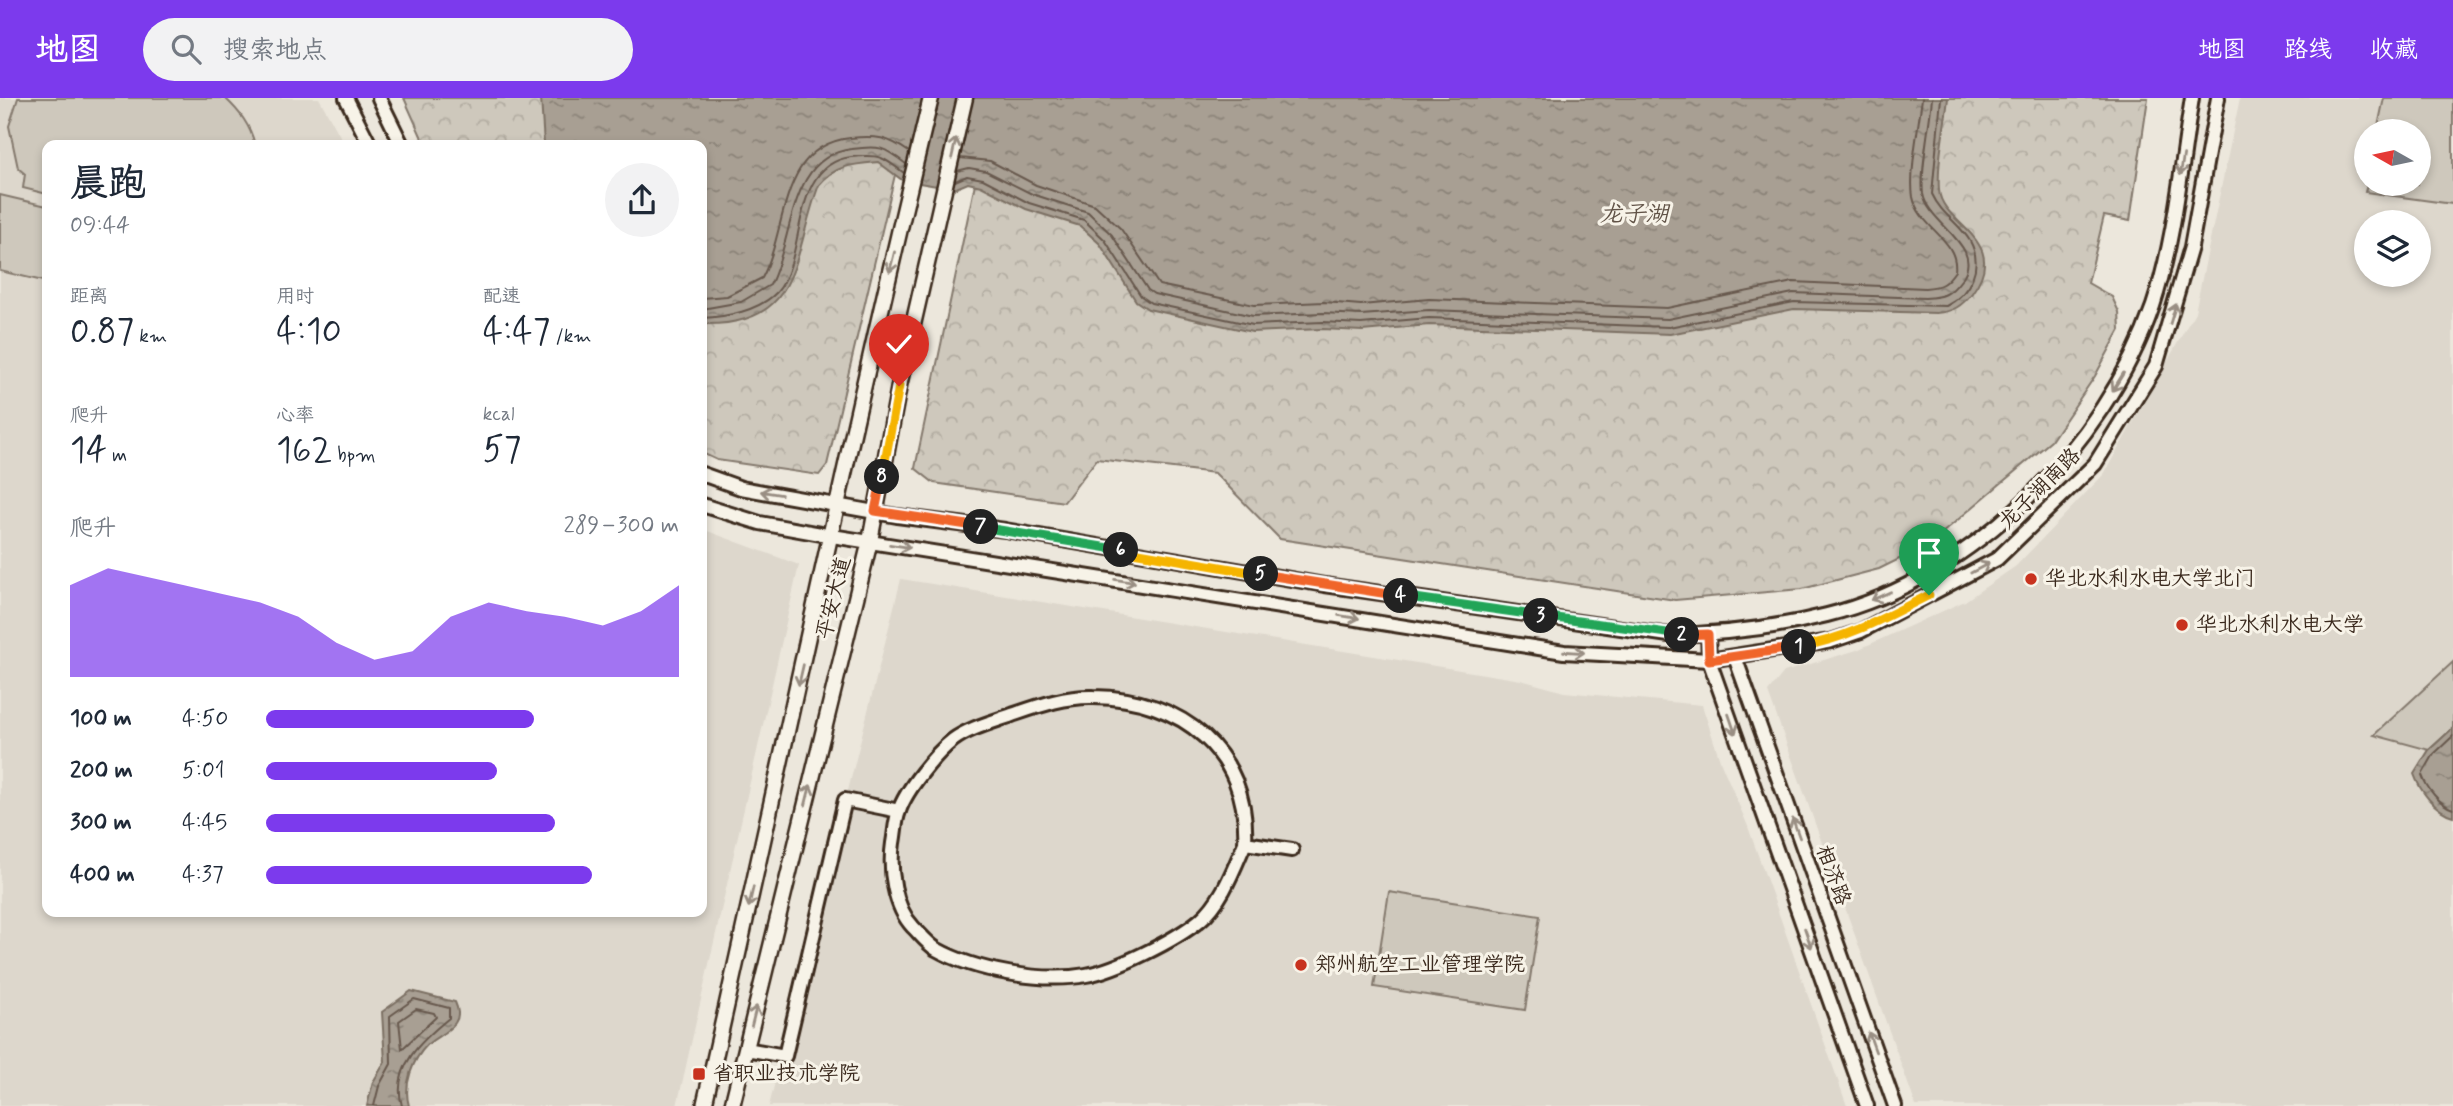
<!DOCTYPE html>
<html lang="zh">
<head>
<meta charset="utf-8">
<style>
  body { margin:0; font-family:Mynerve,"LXGW WenKai TC",sans-serif; background:#f2f2f3; color:#1f2937; height:100vh; display:flex; flex-direction:column; font-size:26px; white-space:nowrap }
  * { box-sizing:border-box; margin:0 }
  p { font-size:23px; color:#747a83 }
  .icon { flex:none; width:38px; height:38px; fill:none; stroke:currentColor; stroke-width:2; stroke-linecap:round; stroke-linejoin:round }
  .map { position:relative; flex:1; overflow:hidden }
  .details { position:absolute; left:42px; top:42px; width:665px; height:777px; display:flex; flex-direction:column; background:#fff; border-radius:14px; box-shadow:0 4px 10px #0003 }
  .details>* { flex:none }
  .needle { width:46px; rotate:279deg }
  .fabs { position:absolute; left:2354px; top:21px; display:grid; gap:14px }
  .fabs a { display:grid; place-items:center; width:77px; height:77px; border-radius:50%; background:#fff; box-shadow:0 4px 10px #0003; font-size:35px }
  .pin { position:absolute; display:grid; place-items:center; width:60px; height:60px; color:#fff; margin:-72px -30px; border-radius:50% 50% 50% 0; rotate:-45deg; box-shadow:0 0 7px #0007 }
  .pin .icon { rotate:45deg }
  .km { position:absolute; width:35px; height:35px; margin:-18px; border-radius:50%; background:#222; color:#fff; font-size:19px; line-height:35px; text-align:center }
  .round { display:grid; place-items:center; flex:none; width:74px; height:74px; border-radius:37px; background:#f2f2f3 }
  .summary { display:flex; align-items:center; justify-content:space-between; height:119px; padding:0 28px }
  h1 { font-size:38px; font-weight:600; line-height:52px }
  .metrics { display:grid; grid-template-columns:repeat(3,1fr); gap:10px; height:119px; padding:7px 28px }
  .metrics div { display:grid; align-content:center }
  .metrics b { font-size:35px; font-weight:600 }
  .metrics small { font-size:19px; font-weight:400 }
  .metrics p { font-size:19px }
  .chart { height:196px; padding:14px 28px }
  .chart p { display:flex; justify-content:space-between }
  .chart svg { width:100%; height:126px; margin-top:7px; fill:#7c3aed; opacity:.7 }
  ul { padding:0 28px; list-style:none; font-size:23px }
  li { display:grid; grid-template-columns:112px 84px 1fr; align-items:center; height:52px }
  li i { height:18px; border-radius:9px; background:#7c3aed }
  header { display:flex; align-items:center; gap:42px; box-sizing:border-box; height:98px; padding:0 35px; background:#7c3aed; color:#fff }
  header strong { font-size:33px }
  nav { display:flex; gap:38px; margin-inline-start:auto; font-size:24px }
  .search { width:490px; height:63px; background:#f2f2f3; display:flex; align-items:center; gap:18px; box-sizing:border-box; padding:0 24px; border-radius:38px; color:#747a83; font-size:26px }
  .map>svg:first-child { display:block }
  .built { fill:#ddd7cc; fill-rule:evenodd }
  .grass { fill:#cec8bc; stroke:#84796d; stroke-width:2 }
  .park { fill:url(#park-crowns); stroke:#84796d; stroke-width:2 }
  .water { fill:url(#water-ripples); stroke:#7c7064; stroke-width:2 }
  .lines { fill:none; stroke-linecap:round; stroke-linejoin:round }
  .shore { stroke:#67594d; stroke-width:2 }
  .minor-casing { stroke:#3b2a1e; stroke-width:18 }
  .major-casing { stroke:#3b2a1e; stroke-width:19 }
  .minor { stroke:#f7f3e8; stroke-width:12 }
  .major { stroke:#f7f3e8; stroke-width:14 }
  .oneway { stroke:#998e83 }
  .split-1-casing { stroke:#fff; stroke-width:14 }
  .split-2-casing { stroke:#fff; stroke-width:14 }
  .split-3-casing { stroke:#fff; stroke-width:14 }
  .split-4-casing { stroke:#fff; stroke-width:14 }
  .split-5-casing { stroke:#fff; stroke-width:14 }
  .split-6-casing { stroke:#fff; stroke-width:14 }
  .split-7-casing { stroke:#fff; stroke-width:14 }
  .split-8-casing { stroke:#fff; stroke-width:14 }
  .split-9-casing { stroke:#fff; stroke-width:14 }
  .split-1 { stroke:#f5b400; stroke-width:9 }
  .split-2 { stroke:#f0652b; stroke-width:9 }
  .split-3 { stroke:#22a559; stroke-width:9 }
  .split-4 { stroke:#22a559; stroke-width:9 }
  .split-5 { stroke:#f0652b; stroke-width:9 }
  .split-6 { stroke:#f5b400; stroke-width:9 }
  .split-7 { stroke:#22a559; stroke-width:9 }
  .split-8 { stroke:#f0652b; stroke-width:9 }
  .split-9 { stroke:#f5b400; stroke-width:9 }
  .poi-dot { fill:#c8321e; stroke:#f7f3e8; stroke-width:2.5 }
  .labels { text-anchor:middle; dominant-baseline:central; stroke-width:6; stroke-linejoin:round; paint-order:stroke }
  .street-label { font-size:21px; fill:#3b2a1e; stroke:#f7f3e8 }
  .poi-label { font-size:21px; fill:#3b2a1e; stroke:#f7f3e8; text-anchor:start }
  .water-label { font-size:23px; font-style:italic; fill:#615347; stroke:#f7f3e8 }
</style>
</head>
<body>
<header>
<strong>地图</strong>
<div class="search"><svg class="icon" aria-label="search" viewBox="0 0 24 24"><circle cx="10" cy="10" r="6"/><path d="M15 15l6 6"/></svg>搜索地点</div>
<nav><a>地图</a><a>路线</a><a>收藏</a></nav>
</header>
<div class="map">
<svg width="2453" height="1008" viewBox="0 0 2453 1008">
  <defs>
    <pattern id="park-crowns" width="20" height="18" patternUnits="userSpaceOnUse" patternTransform="scale(1.75)"><rect width="20" height="18" fill="#cec8bc"/><path d="M2 6a3 3 0 1 1 6 0M12 15a3 3 0 1 1 6 0" fill="none" stroke="#b2aca1"/></pattern>
    <pattern id="water-ripples" width="26" height="14" patternUnits="userSpaceOnUse" patternTransform="scale(1.75)"><rect width="26" height="14" fill="#a89f93"/><path d="M2 4q2-2 4 0t4 0M15 11q2-2 4 0t4 0" fill="none" stroke="#8a8277"/></pattern>
  </defs>
  <rect width="100%" height="100%" fill="#ece7dc"/>
  <filter id="ink" filterUnits="userSpaceOnUse"><feTurbulence type="fractalNoise" baseFrequency=".0143" numOctaves="2"/><feDisplacementMap in="SourceGraphic" scale="14" xChannelSelector="R" yChannelSelector="G"/><feConvolveMatrix kernelMatrix="1 2 1 2 8 2 1 2 1" color-interpolation-filters="sRGB"/></filter>
  <g filter="url(#ink)">
    <g class="built">
      <path d="M 0,0 L 319,0 L 345,47 L 47,47 L 47,814 L 702,814 L 702,431 L 799,467 L 677,1008 L 0,1008 Z"/>
      <path d="M 2240,0 L 2453,0 L 2453,1008 L 1916,1008 L 1768,594 L 1784,574 L 1857,552 L 1965,503 L 2016,468 L 2104,376 L 2195,214 ZM 2366,33 L 2418,33 L 2418,86 L 2366,86 ZM 2366,124 L 2418,124 L 2418,177 L 2366,177 Z"/>
      <path d="M 901,481 L 1521,582 L 1564,594 L 1702,607 L 1721,665 L 1747,726 L 1847,1008 L 769,1008 Z"/>
    </g>
    <g class="grass">
      <path d="M 18,0 L 225,0 C 240,14 250,27 255,47 L 47,47 L 47,96 L 23,90 L 25,76 L 18,70 L 9,28 Z"/>
      <path d="M 2384,0 L 2453,0 L 2453,106 L 2365,94 L 2367,86 L 2418,86 L 2418,33 L 2377,33 Z"/>
      <path d="M 0,97 L 47,108 L 47,184 L 0,173 Z"/>
      <path d="M 2453,564 L 2453,630 L 2429,652 L 2374,637 Z"/>
      <path d="M 1389,794 L 1540,818 L 1525,912 L 1374,889 Z"/>
    </g>
    <g class="park">
      <path d="M 404,0 L 913,0 L 827,367 L 819,377 L 717,362 L 702,355 L 702,47 L 425,47 Z"/>
      <path d="M 993,0 L 2148,0 L 2130,123 L 2104,118 L 2088,185 L 2112,199 L 2119,214 L 2120,232 L 2095,278 L 2051,343 L 1928,447 L 1879,471 L 1802,491 L 1675,502 L 1280,441 L 1215,375 L 1097,361 L 1064,404 L 934,385 L 915,370 Z"/>
    </g>
    <g class="water">
      <path d="M 541,0 L 1948,0 C 1945,29 1937,63 1939,92 C 1941,127 2012,141 1972,195 C 1962,208 1953,214 1936,215 L 1794,211 L 1670,236 L 1429,227 L 1362,233 L 1323,231 L 1252,234 L 1148,211 L 1136,203 L 1100,146 L 1080,128 L 1026,111 L 981,88 L 968,85 L 954,91 L 902,82 L 878,64 C 854,66 835,67 819,87 C 792,157 803,229 702,226 L 702,47 L 544,47 Z"/>
      <path d="M 2453,630 L 2453,718 C 2435,713 2420,693 2414,676 L 2429,652 Z"/>
      <path d="M 411,893 L 455,904 C 458,911 460,918 455,925 C 448,934 436,939 428,946 C 412,962 403,987 409,1008 L 367,1008 L 373,984 L 385,964 L 382,914 Z"/>
    </g>
    <g class="lines">
      <g class="shore">
        <path d="M 960,60 L 990,63 L 1036,87 L 1095,107 L 1121,131 L 1159,187 L 1254,207 L 1324,204 L 1361,207 L 1429,201 L 1667,210 L 1793,184 L 1925,190 C 1941,189 1946,186 1955,173 C 1959,141 1919,130 1913,99 C 1909,75 1919,26 1922,0"/>
        <path d="M 957,73 L 969,70 L 986,73 L 1032,96 L 1088,114 L 1112,137 L 1148,192 L 1154,196 L 1253,218 L 1323,215 L 1361,217 L 1429,212 L 1668,221 L 1793,195 L 1925,200 C 1943,199 1950,197 1961,182 C 1987,149 1928,126 1923,96 C 1920,73 1930,26 1932,0"/>
        <path d="M 955,83 L 967,78 L 983,81 L 1029,105 L 1084,122 L 1105,142 L 1141,198 L 1151,205 L 1253,227 L 1323,224 L 1361,226 L 1429,220 L 1669,229 L 1794,204 L 1946,208 C 1970,196 1984,168 1970,143 C 1959,125 1941,116 1932,96 L 1941,0"/>
        <path d="M 702,200 L 727,198 L 762,180 C 788,132 778,48 850,40 C 876,37 888,39 909,54"/>
        <path d="M 702,211 L 741,204 L 770,187 C 794,143 787,58 852,51 C 880,47 884,49 906,66"/>
        <path d="M 702,220 C 726,219 759,213 777,194 C 808,159 788,67 851,59 C 879,56 882,58 904,75"/>
        <path d="M 2453,638 L 2434,656 L 2422,677 C 2426,689 2440,707 2453,711"/>
        <path d="M 416,911 L 434,915 L 436,919 L 402,951 L 399,923 Z"/>
        <path d="M 374,1008 L 379,988 L 391,966 L 390,918 L 414,901 L 449,910 L 449,920 C 422,942 391,969 402,1008"/>
      </g>
      <g class="minor-casing">
        <g id="minor">
          <path d="M 346,0 L 370,47"/>
          <path d="M 379,0 L 402,47"/>
          <path d="M 702,376 L 741,390 L 897,418 L 1005,432 L 1325,487 L 1669,537 C 1721,536 1776,530 1827,517 C 1972,481 2105,347 2153,208 C 2175,141 2181,69 2192,0"/>
          <path d="M 702,407 L 760,425 L 832,438 L 1564,554 L 1709,562 L 1831,543 L 1861,533 L 1997,461 L 2095,366 L 2156,268 L 2191,149 L 2218,0"/>
          <path d="M 1708,536 L 1709,562 L 1867,1008"/>
          <path d="M 1735,559 L 1895,1008"/>
          <path d="M 1245,745 C 1250,654 1181,600 1094,599 C 1065,598 1038,608 1012,617 C 993,624 969,630 953,642 C 935,656 906,692 899,713 C 895,723 895,735 893,745 C 889,771 894,809 913,829 C 920,836 928,846 936,851 C 975,873 1042,885 1086,877 C 1116,872 1176,842 1200,822 C 1222,804 1234,770 1245,745 L 1292,752"/>
          <path d="M 746,951 L 785,958 L 845,702 L 899,713"/>
        </g>
      </g>
      <g class="major-casing">
        <g id="major">
          <path d="M 704,1008 C 780,672 850,335 931,0"/>
          <path d="M 732,1008 L 870,443 L 899,288 L 965,0"/>
        </g>
      </g>
      <use href="#minor" class="minor"/>
      <use href="#major" class="major"/>
    </g>
    <defs><path id="oneway-shaft" d="M-6 0H5M1.5-3L5.5 0L1.5 3" fill="none" stroke-width="1.6" stroke-linecap="round" stroke-linejoin="round" transform="scale(1.75)"/></defs>
    <g class="oneway">
      <use href="#oneway-shaft" transform="translate(954 50) rotate(-77)"/>
      <use href="#oneway-shaft" transform="translate(2182 67) rotate(99)"/>
      <use href="#oneway-shaft" transform="translate(892 164) rotate(104)"/>
      <use href="#oneway-shaft" transform="translate(2173 216) rotate(-73)"/>
      <use href="#oneway-shaft" transform="translate(2118 284) rotate(122)"/>
      <use href="#oneway-shaft" transform="translate(771 395) rotate(-171)"/>
      <use href="#oneway-shaft" transform="translate(900 448) rotate(9)"/>
      <use href="#oneway-shaft" transform="translate(1980 470) rotate(-28)"/>
      <use href="#oneway-shaft" transform="translate(1125 483) rotate(9)"/>
      <use href="#oneway-shaft" transform="translate(1881 498) rotate(156)"/>
      <use href="#oneway-shaft" transform="translate(1349 519) rotate(9)"/>
      <use href="#oneway-shaft" transform="translate(1574 554) rotate(4)"/>
      <use href="#oneway-shaft" transform="translate(801 577) rotate(103)"/>
      <use href="#oneway-shaft" transform="translate(1732 626) rotate(71)"/>
      <use href="#oneway-shaft" transform="translate(808 697) rotate(-76)"/>
      <use href="#oneway-shaft" transform="translate(1796 730) rotate(-110)"/>
      <use href="#oneway-shaft" transform="translate(751 799) rotate(103)"/>
      <use href="#oneway-shaft" transform="translate(1808 840) rotate(71)"/>
      <use href="#oneway-shaft" transform="translate(754 918) rotate(-76)"/>
      <use href="#oneway-shaft" transform="translate(1872 944) rotate(-110)"/>
    </g>
  </g>
  <g class="lines" filter="url(#ink)">
    <g class="split-1-casing">
      <path id="split-1" d="M 1799,549 C 1847,541 1886,519 1929,497"/>
    </g>
    <g class="split-2-casing">
      <path id="split-2" d="M 1682,537 L 1708,536 L 1709,562 L 1799,549"/>
    </g>
    <g class="split-3-casing">
      <path id="split-3" d="M 1541,518 L 1682,537"/>
    </g>
    <g class="split-4-casing">
      <path id="split-4" d="M 1401,498 L 1541,518"/>
    </g>
    <g class="split-5-casing">
      <path id="split-5" d="M 1261,476 L 1401,498"/>
    </g>
    <g class="split-6-casing">
      <path id="split-6" d="M 1121,452 L 1261,476"/>
    </g>
    <g class="split-7-casing">
      <path id="split-7" d="M 981,429 L 1121,452"/>
    </g>
    <g class="split-8-casing">
      <path id="split-8" d="M 882,379 L 875,413 L 981,429"/>
    </g>
    <g class="split-9-casing">
      <path id="split-9" d="M 882,379 L 899,288"/>
    </g>
    <use href="#split-1" class="split-1"/>
    <use href="#split-2" class="split-2"/>
    <use href="#split-3" class="split-3"/>
    <use href="#split-4" class="split-4"/>
    <use href="#split-5" class="split-5"/>
    <use href="#split-6" class="split-6"/>
    <use href="#split-7" class="split-7"/>
    <use href="#split-8" class="split-8"/>
    <use href="#split-9" class="split-9"/>
  </g>
  <g class="poi-dot">
    <circle cx="2031" cy="481" r="7"/>
    <circle cx="2182" cy="527" r="7"/>
    <circle cx="1301" cy="867" r="7"/>
    <rect x="692" y="969" width="14" height="14" rx="3.5"/>
  </g>
  <g class="labels">
    <g class="street-label">
      <text transform="translate(2040 391) rotate(-45)">龙子湖南路</text>
      <text transform="translate(834 500) rotate(-76)">平安大道</text>
      <text transform="translate(1833 777) rotate(70)">相济路</text>
    </g>
    <g class="poi-label">
      <text x="2045" y="481">华北水利水电大学北门</text>
      <text x="2196" y="527">华北水利水电大学</text>
      <text x="1315" y="867">郑州航空工业管理学院</text>
      <text x="713" y="976">省职业技术学院</text>
    </g>
    <g class="water-label">
      <text x="1634" y="117">龙子湖</text>
    </g>
  </g>
</svg>
<div class="fabs">
<a><svg class="needle" viewBox="-14 -14 28 28"><path d="M0-13l5 13h-10z" fill="#e53935"/><path d="M0 13l5-13h-10z" fill="#747a83"/></svg></a>
<a><svg class="icon" aria-label="layers" viewBox="0 0 24 24"><path d="M12 4l9 5-9 5-9-5zM3 14l9 5 9-5"/></svg></a>
</div>
<div class="pin" style="left:1929px;top:497px;background:#1e9e55"><svg class="icon" aria-label="arrive" viewBox="0 0 24 24"><path d="M6 21V4h12l-3 4 3 4H6"/></svg></div>
<div class="pin" style="left:899px;top:288px;background:#d93025"><svg class="icon" aria-label="check" viewBox="0 0 24 24"><path d="M5 12l5 5 9-10"/></svg></div>
<b class="km" style="left:1799px;top:549px">1</b>
<b class="km" style="left:1682px;top:537px">2</b>
<b class="km" style="left:1541px;top:518px">3</b>
<b class="km" style="left:1401px;top:498px">4</b>
<b class="km" style="left:1261px;top:476px">5</b>
<b class="km" style="left:1121px;top:452px">6</b>
<b class="km" style="left:981px;top:429px">7</b>
<b class="km" style="left:882px;top:379px">8</b>
<section class="details">
<div class="summary"><div><h1>晨跑</h1><p>09:44</p></div><a class="round"><svg class="icon" aria-label="share" viewBox="0 0 24 24"><path d="M12 15V3M7 8l5-5 5 5M5 13v7h14v-7"/></svg></a></div>
<div class="metrics">
<div><p>距离</p><b>0.87<small> km</small></b></div>
<div><p>用时</p><b>4:10</b></div>
<div><p>配速</p><b>4:47<small> /km</small></b></div>
</div>
<div class="metrics">
<div><p>爬升</p><b>14<small> m</small></b></div>
<div><p>心率</p><b>162<small> bpm</small></b></div>
<div><p>kcal</p><b>57</b></div>
</div>
<div class="chart"><p><span>爬升</span>289–300 m</p>
<svg viewBox="0 0 160 44" preserveAspectRatio="none"><path d="M0 44V12L10 6L20 9L30 12L40 15L50 18L60 23L70 32L80 38L90 35L100 23L110 18L120 21L130 23L140 26L150 21L160 12V44z"/></svg>
</div>
<ul>
<li><b>100 m</b>4:50<i style="width:65%"></i></li>
<li><b>200 m</b>5:01<i style="width:56%"></i></li>
<li><b>300 m</b>4:45<i style="width:70%"></i></li>
<li><b>400 m</b>4:37<i style="width:79%"></i></li>
</ul>
</section>
</div>
</body>
</html>
